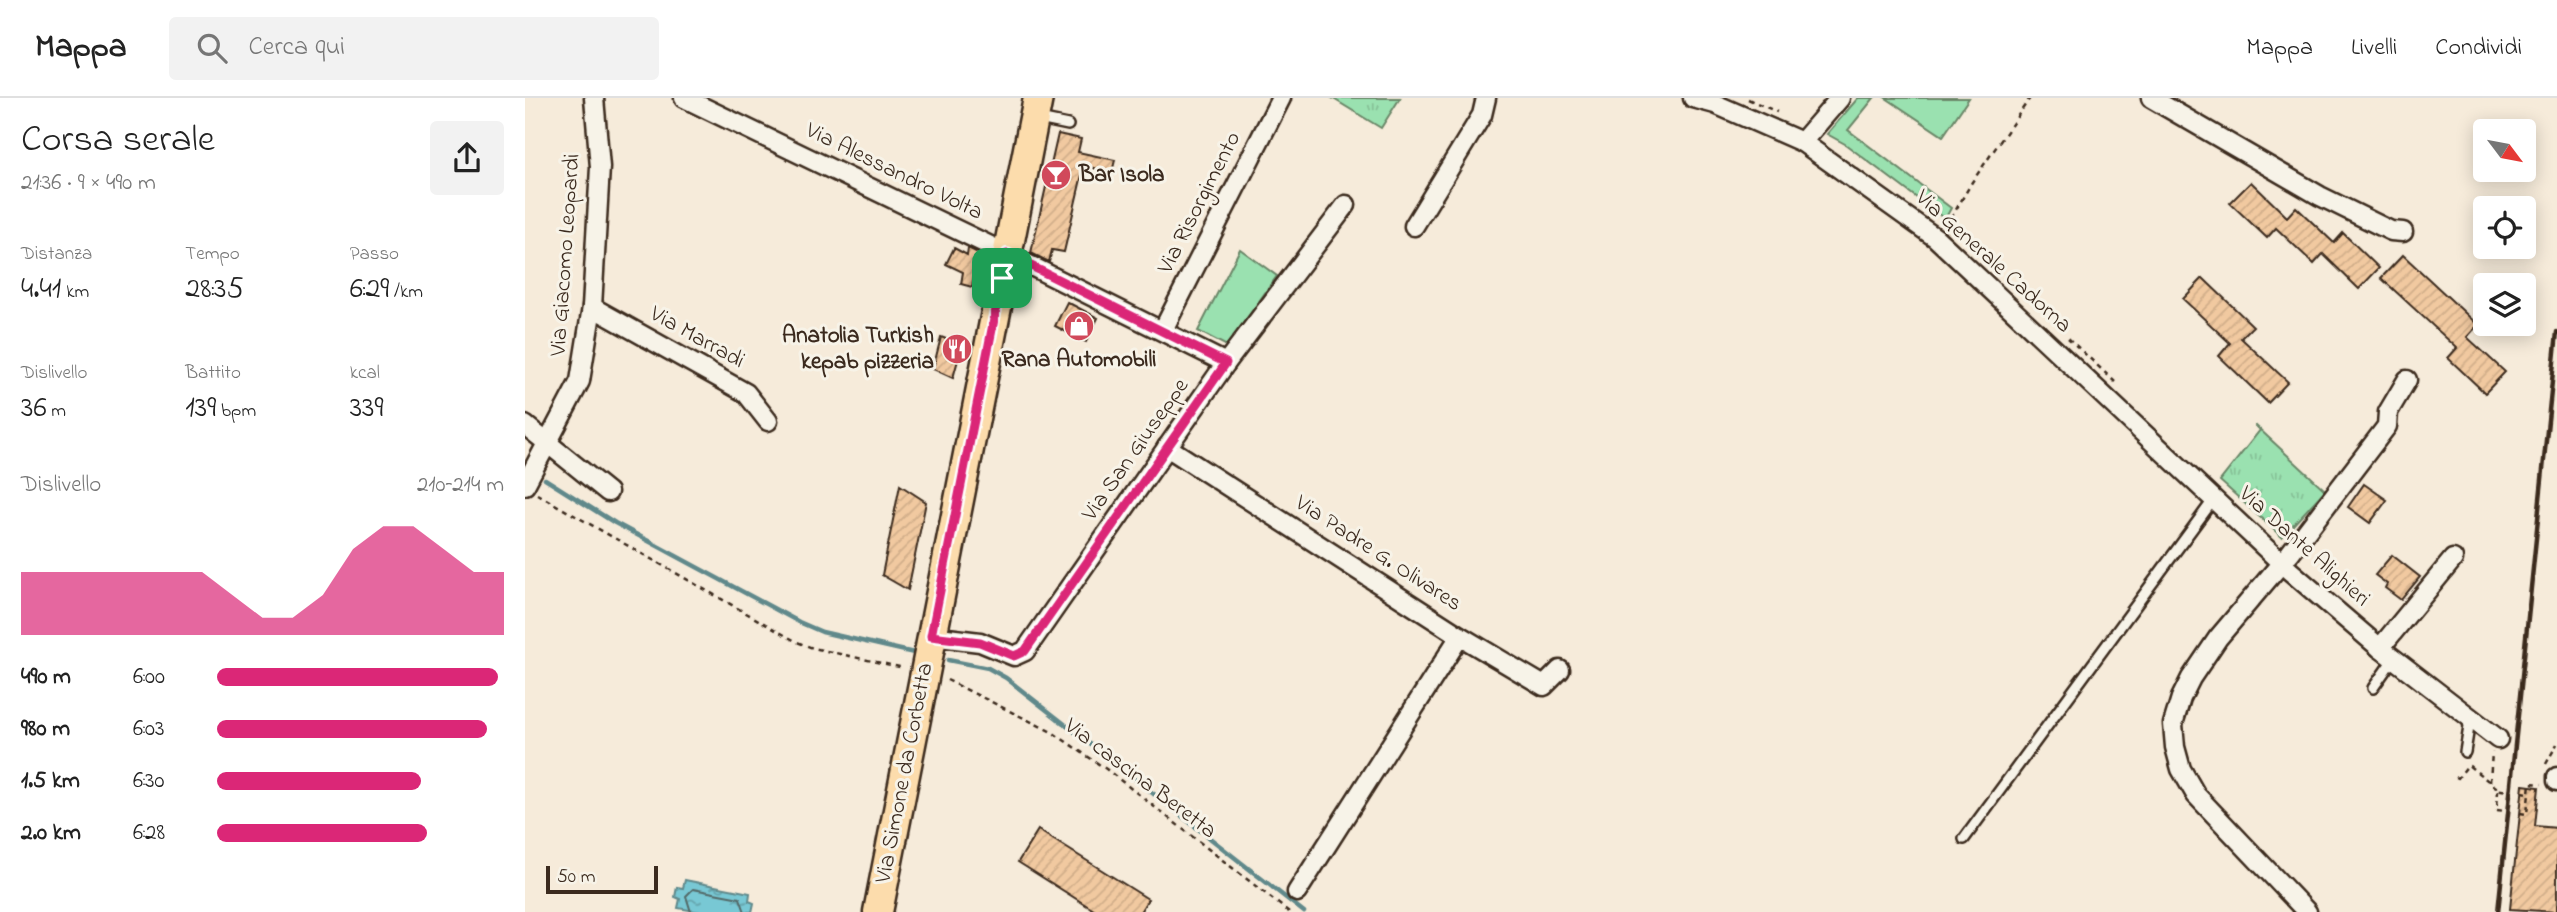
<!DOCTYPE html>
<html lang="it">
<head>
<meta charset="utf-8">
<style>
  body { margin:0; font-family:"Indie Flower",sans-serif; background:#f2f2f2; color:#222; height:100vh; display:flex; flex-direction:column; font-size:26px; white-space:nowrap }
  * { box-sizing:border-box; margin:0 }
  p { font-size:23px; color:#767676 }
  .icon { flex:none; width:38px; height:38px; fill:none; stroke:currentColor; stroke-width:2; stroke-linecap:round; stroke-linejoin:round }
  .map { position:relative; flex:1; overflow:hidden }
  .panel { display:flex; flex-direction:column; background:#fff; width:525px }
  .panel>* { flex:none }
  .needle { width:46px; rotate:122deg }
  .buttons { position:absolute; left:1948px; top:21px; display:grid; gap:14px }
  .buttons a { display:grid; place-items:center; width:63px; height:63px; border-radius:7px; background:#fff; box-shadow:0 4px 18px #0003; font-size:35px }
  .scale { position:absolute; left:21px; bottom:18px; width:112px; box-sizing:border-box; padding-left:7px; border:4px solid #3b2a1e; border-top:0; font-size:19px; line-height:24px; white-space:nowrap; color:#3b2a1e; -webkit-text-stroke:5px #f7f3e8; paint-order:stroke }
  .pin { position:absolute; display:grid; place-items:center; width:60px; height:60px; color:#fff; margin:-30px; border-radius:14px; box-shadow:0 4px 10px #0006 }
  .round { display:grid; place-items:center; flex:none; width:74px; height:74px; border-radius:7px; background:#f2f2f2 }
  .overview { display:flex; align-items:center; justify-content:space-between; height:119px; padding:0 21px }
  h1 { font-size:38px; font-weight:600; line-height:52px }
  .figures { display:grid; grid-template-columns:repeat(3,1fr); gap:10px; height:119px; padding:7px 21px }
  .figures div { display:grid; align-content:center }
  .figures b { font-size:30px; font-weight:600 }
  .figures small { font-size:19px; font-weight:400 }
  .figures p { font-size:19px }
  .chart { height:196px; padding:14px 21px }
  .chart p { display:flex; justify-content:space-between }
  .chart svg { width:100%; height:126px; margin-top:7px; fill:#db2777; opacity:.7 }
  ul { padding:0 21px; list-style:none; font-size:23px }
  li { display:grid; grid-template-columns:112px 84px 1fr; align-items:center; height:52px }
  li i { height:18px; border-radius:9px; background:#db2777 }
  header { display:flex; align-items:center; gap:42px; box-sizing:border-box; height:98px; padding:0 35px; background:#fff; border-bottom:2px solid #e0e0e0 }
  header strong { font-size:33px }
  nav { display:flex; gap:38px; margin-inline-start:auto; font-size:24px }
  .search { width:490px; height:63px; background:#f2f2f2; display:flex; align-items:center; gap:18px; box-sizing:border-box; padding:0 24px; border-radius:7px; color:#767676; font-size:26px }
  main { display:flex; flex:1; min-height:0 }
  .map>svg:first-child { display:block }
  .grass { fill:#9ae1b0; stroke:#6a8667; stroke-width:2 }
  .park { fill:url(#park-tufts); stroke:#6a8667; stroke-width:2 }
  .water { fill:url(#water-ripples); stroke:#60898b; stroke-width:2 }
  .lines { fill:none; stroke-linecap:round; stroke-linejoin:round }
  .shore { stroke:#536967; stroke-width:2 }
  .stream { stroke:#60898b; stroke-width:4.5 }
  .building { fill:url(#building-hatch); stroke:#3b2a1e; stroke-width:2 }
  .service-casing { stroke:#3b2a1e; stroke-width:14 }
  .minor-casing { stroke:#3b2a1e; stroke-width:23 }
  .primary-casing { stroke:#3b2a1e; stroke-width:33 }
  .path { stroke:#3b2a1e; stroke-width:2.5; stroke-dasharray:5 5; stroke-linecap:butt }
  .service { stroke:#f7f3e8; stroke-width:9 }
  .minor { stroke:#f7f3e8; stroke-width:18 }
  .primary { stroke:#fcdcac; stroke-width:28 }
  .rail { stroke:#3b2a1e; stroke-width:4.5 }
  .route-casing { stroke:#fff; stroke-width:14 }
  .route { stroke:#db2777; stroke-width:9 }
  .labels { text-anchor:middle; dominant-baseline:central; stroke-width:6; stroke-linejoin:round; paint-order:stroke }
  .street-label { font-size:23px; fill:#3b2a1e; stroke:#f7f3e8 }
  .poi-label { font-size:23px; font-weight:bold; fill:#3b2a1e; stroke:#f7f3e8; text-anchor:start }
</style>
</head>
<body>
<header>
<strong>Mappa</strong>
<div class="search"><svg class="icon" aria-label="search" viewBox="0 0 24 24"><circle cx="10" cy="10" r="6"/><path d="M15 15l6 6"/></svg>Cerca qui</div>
<nav><a>Mappa</a><a>Livelli</a><a>Condividi</a></nav>
</header>
<main>
<section class="panel">
<div class="overview"><div><h1>Corsa serale</h1><p>21:36 · 9 × 490 m</p></div><a class="round"><svg class="icon" aria-label="share" viewBox="0 0 24 24"><path d="M12 15V3M7 8l5-5 5 5M5 13v7h14v-7"/></svg></a></div>
<div class="figures">
<div><p>Distanza</p><b>4.41<small> km</small></b></div>
<div><p>Tempo</p><b>28:35</b></div>
<div><p>Passo</p><b>6:29<small> /km</small></b></div>
</div>
<div class="figures">
<div><p>Dislivello</p><b>36<small> m</small></b></div>
<div><p>Battito</p><b>139<small> bpm</small></b></div>
<div><p>kcal</p><b>339</b></div>
</div>
<div class="chart"><p><span>Dislivello</span>210–214 m</p>
<svg viewBox="0 0 160 44" preserveAspectRatio="none"><path d="M0 44V22L10 22L20 22L30 22L40 22L50 22L60 22L70 30L80 38L90 38L100 30L110 14L120 6L130 6L140 14L150 22L160 22V44z"/></svg>
</div>
<ul>
<li><b>490 m</b>6:00<i style="width:98%"></i></li>
<li><b>980 m</b>6:03<i style="width:94%"></i></li>
<li><b>1.5 km</b>6:30<i style="width:71%"></i></li>
<li><b>2.0 km</b>6:28<i style="width:73%"></i></li>
</ul>
</section>
<div class="map">
<svg width="2032" height="814" viewBox="0 0 2032 814">
  <defs>
    <pattern id="park-tufts" width="24" height="20" patternUnits="userSpaceOnUse" patternTransform="scale(1.75)"><rect width="24" height="20" fill="#9ae1b0"/><path d="M3 7l-1-3M5 7V3M7 7l1-3M15 17l-1-3M17 17v-4M19 17l1-3" fill="none" stroke="#86c197"/></pattern>
    <pattern id="water-ripples" width="26" height="14" patternUnits="userSpaceOnUse" patternTransform="scale(1.75)"><rect width="26" height="14" fill="#78c8d4"/><path d="M2 4q2-2 4 0t4 0M15 11q2-2 4 0t4 0" fill="none" stroke="#64a3ab"/></pattern>
    <pattern id="building-hatch" width="6" height="6" patternUnits="userSpaceOnUse" patternTransform="scale(1.75)"><rect width="6" height="6" fill="#f1c9a0"/><path d="M-1 1l2-2M0 6l6-6M5 7l2-2" fill="none" stroke="#d0ad89"/></pattern>
  </defs>
  <rect width="100%" height="100%" fill="#f6ebda"/>
  <filter id="ink" filterUnits="userSpaceOnUse"><feTurbulence type="fractalNoise" baseFrequency=".0143" numOctaves="2"/><feDisplacementMap in="SourceGraphic" scale="14" xChannelSelector="R" yChannelSelector="G"/><feConvolveMatrix kernelMatrix="1 2 1 2 8 2 1 2 1" color-interpolation-filters="sRGB"/></filter>
  <g filter="url(#ink)">
    <g class="grass">
      <path d="M 1333,0 L 1349,0 L 1323,32 L 1426,110 L 1420,121 L 1320,46 L 1302,36 Z"/>
      <path d="M 1361,0 L 1444,0 L 1418,38 Z"/>
      <path d="M 715,151 L 752,178 L 702,248 L 673,233 Z"/>
    </g>
    <g class="park">
      <path d="M 807,0 L 875,0 L 856,30 Z"/>
      <path d="M 1730,327 L 1800,392 L 1757,439 L 1695,383 L 1735,332 Z"/>
    </g>
    <path class="water" d="M 160,782 L 225,795 L 224,803 L 229,805 L 227,814 L 175,814 L 153,810 L 155,801 L 150,799 L 152,789 L 158,790 Z"/>
    <g class="lines">
      <path class="shore" d="M 166,814 L 161,798 L 168,791 L 215,800 L 220,814"/>
      <g class="stream">
        <path d="M 20,381 L 90,425 L 274,524 L 297,534 L 389,555"/>
        <path d="M 423,562 L 463,570 L 481,580 L 779,814"/>
      </g>
    </g>
    <g class="building">
      <path d="M 533,36 L 556,41 L 553,54 L 590,62 L 587,74 L 559,68 L 539,154 L 527,152 L 524,164 L 506,155 Z"/>
      <path d="M 1726,84 L 1762,119 L 1771,109 L 1809,145 L 1818,135 L 1854,170 L 1834,191 L 1798,156 L 1789,166 L 1751,130 L 1742,140 L 1705,105 Z"/>
      <path d="M 429,150 L 442,157 L 443,150 L 453,155 L 447,189 L 436,186 L 438,174 L 421,166 Z"/>
      <path d="M 1878,157 L 1953,227 L 1942,239 L 1980,274 L 1960,295 L 1923,260 L 1932,250 L 1856,180 Z"/>
      <path d="M 1678,180 L 1728,228 L 1716,240 L 1763,284 L 1743,305 L 1694,258 L 1705,245 L 1658,201 Z"/>
      <path d="M 542,204 L 573,220 L 561,244 L 530,228 Z"/>
      <path d="M 416,239 L 437,247 L 428,280 L 408,271 Z"/>
      <path d="M 1839,386 L 1862,402 L 1845,425 L 1823,409 Z"/>
      <path d="M 375,387 L 401,404 L 383,492 L 357,477 Z"/>
      <path d="M 1867,457 L 1895,479 L 1876,502 L 1860,490 L 1862,486 L 1850,477 Z"/>
      <path d="M 1998,687 L 2014,689 L 2010,728 L 2032,730 L 2032,814 L 1985,811 Z"/>
      <path d="M 513,732 L 623,801 L 615,814 L 572,814 L 493,764 Z"/>
    </g>
    <g class="lines">
      <g class="service-casing">
        <g id="service">
          <path d="M 514,21 L 543,27"/>
          <path d="M 1848,590 L 1869,560"/>
          <path d="M 1940,654 L 1944,629 L 1942,618"/>
          <path d="M 1439,741 L 1689,401"/>
        </g>
      </g>
      <g class="minor-casing">
        <g id="minor">
          <path d="M 159,0 L 482,156 L 701,265 L 500,553 L 489,558 L 455,544 L 406,538"/>
          <path d="M 1168,0 L 1190,6 L 1277,44 L 1411,140 L 1765,473 L 1855,550 L 1973,641"/>
          <path d="M 1626,0 L 1795,98 L 1866,133 L 1878,134"/>
          <path d="M 1277,44 L 1315,0"/>
          <path d="M 889,128 L 957,17 L 961,0"/>
          <path d="M 67,209 L 221,295 L 243,323"/>
          <path d="M 638,232 L 756,0"/>
          <path d="M 701,265 L 821,107"/>
          <path d="M 0,327 L 83,394"/>
          <path d="M 642,349 L 935,538 L 1019,588 L 1035,572"/>
          <path d="M 0,387 L 55,283 L 67,209 L 75,69 L 69,0"/>
          <path d="M 1855,550 L 1928,461"/>
          <path d="M 2032,679 L 2032,683"/>
          <path d="M 772,794 L 935,538"/>
          <path d="M 1782,814 L 1671,697 L 1656,671 L 1650,649 L 1648,626 L 1656,600 L 1666,580 L 1693,540 L 1765,455 L 1862,328 L 1863,314 L 1882,282"/>
        </g>
      </g>
      <g class="primary-casing">
        <path id="primary" d="M 353,814 L 513,0"/>
      </g>
      <g class="path">
        <path d="M 1223,1 L 1252,14"/>
        <path d="M 1421,129 L 1447,84 L 1505,0"/>
        <path d="M 1543,240 L 1590,284"/>
        <path d="M 12,396 L 272,544 L 288,550 L 379,570"/>
        <path d="M 422,582 L 527,634 L 581,671 L 764,814"/>
        <path d="M 2021,666 L 2032,646"/>
        <path d="M 1931,679 L 1933,680 L 1943,667 L 1971,689 L 1971,691 L 1982,693"/>
        <path d="M 1965,684 L 1967,654"/>
        <path d="M 1973,692 L 1972,712 L 1980,713"/>
        <path d="M 1997,694 L 2004,695"/>
        <path d="M 1995,715 L 2002,716 L 2005,685 L 2017,686"/>
      </g>
      <use href="#service" class="service"/>
      <use href="#minor" class="minor"/>
      <use href="#primary" class="primary"/>
      <path class="rail" d="M 1973,814 L 2032,234"/>
    </g>
  </g>
  <g class="lines" filter="url(#ink)">
    <g class="route-casing">
      <path id="route" d="M 482,156 L 701,265 L 500,553 L 489,558 L 455,544 L 406,538 Z"/>
    </g>
    <use href="#route" class="route"/>
  </g>
  <defs>
    <g id="bar-disc" transform="scale(1.575)"><circle r="9.5" fill="#d1495b" stroke="#f7f3e8"/><path d="M-6-5H6L.8 .8V4.5H3.5V6h-7V4.5H-.8V.8Z" fill="#fff"/></g>
    <g id="shop-disc" transform="scale(1.575)"><circle r="9.5" fill="#d1495b" stroke="#f7f3e8"/><path d="M-5-2.5h2.3a2.7 3.5 0 0 1 5.4 0H5L5.5 6h-11ZM-1.5-2.5h3a1.5 2.3 0 0 0-3 0Z" fill="#fff"/></g>
    <g id="restaurant-disc" transform="scale(1.575)"><circle r="9.5" fill="#d1495b" stroke="#f7f3e8"/><path d="M-5-6h1v4h1v-4h1v4h1v-4h1v5L-1.5 .5V6h-2V.5L-5-1ZM5-6V6H3V1.5H1.5Q1.5-4 5-6Z" fill="#fff"/></g>
  </defs>
  <g fill-rule="evenodd">
    <use href="#bar-disc" x="531" y="77"/>
    <use href="#shop-disc" x="554" y="228"/>
    <use href="#restaurant-disc" x="432" y="251"/>
  </g>
  <g class="labels">
    <g class="street-label">
      <text transform="translate(369 74) rotate(26)">Via Alessandro Volta</text>
      <text transform="translate(675 105) rotate(-63)">Via Risorgimento</text>
      <text transform="translate(41 157) rotate(-86)">Via Giacomo Leopardi</text>
      <text transform="translate(1468 164) rotate(42)">Via Generale Cadorna</text>
      <text transform="translate(172 240) rotate(29)">Via Marradi</text>
      <text transform="translate(611 352) rotate(-55)">Via San Giuseppe</text>
      <text transform="translate(1779 449) rotate(42)">Via Dante Alighieri</text>
      <text transform="translate(853 456) rotate(33)">Via Padre G. Olivares</text>
      <text transform="translate(380 675) rotate(-79)">Via Simone da Corbetta</text>
      <text transform="translate(615 681) rotate(37)">Via cascina Beretta</text>
    </g>
    <g class="poi-label">
      <text x="554" y="77">Bar Isola</text>
      <text x="409" y="238" text-anchor="end">Anatolia Turkish<tspan x="409" dy="26">kepab pizzeria</tspan></text>
      <text x="554" y="262" text-anchor="middle">Rana Automobili</text>
    </g>
  </g>
</svg>
<div class="buttons">
<a><svg class="needle" viewBox="-14 -14 28 28"><path d="M0-13l5 13h-10z" fill="#e53935"/><path d="M0 13l5-13h-10z" fill="#767676"/></svg></a>
<a><svg class="icon" aria-label="locate" viewBox="0 0 24 24"><circle cx="12" cy="12" r="6"/><path d="M12 2v4M12 18v4M2 12h4M18 12h4"/></svg></a>
<a><svg class="icon" aria-label="layers" viewBox="0 0 24 24"><path d="M12 4l9 5-9 5-9-5zM3 14l9 5 9-5"/></svg></a>
</div>
<div class="scale">50 m</div>
<div class="pin" style="left:477px;top:180px;background:#1e9e55"><svg class="icon" aria-label="arrive" viewBox="0 0 24 24"><path d="M6 21V4h12l-3 4 3 4H6"/></svg></div>
</div>
</main>
</body>
</html>
